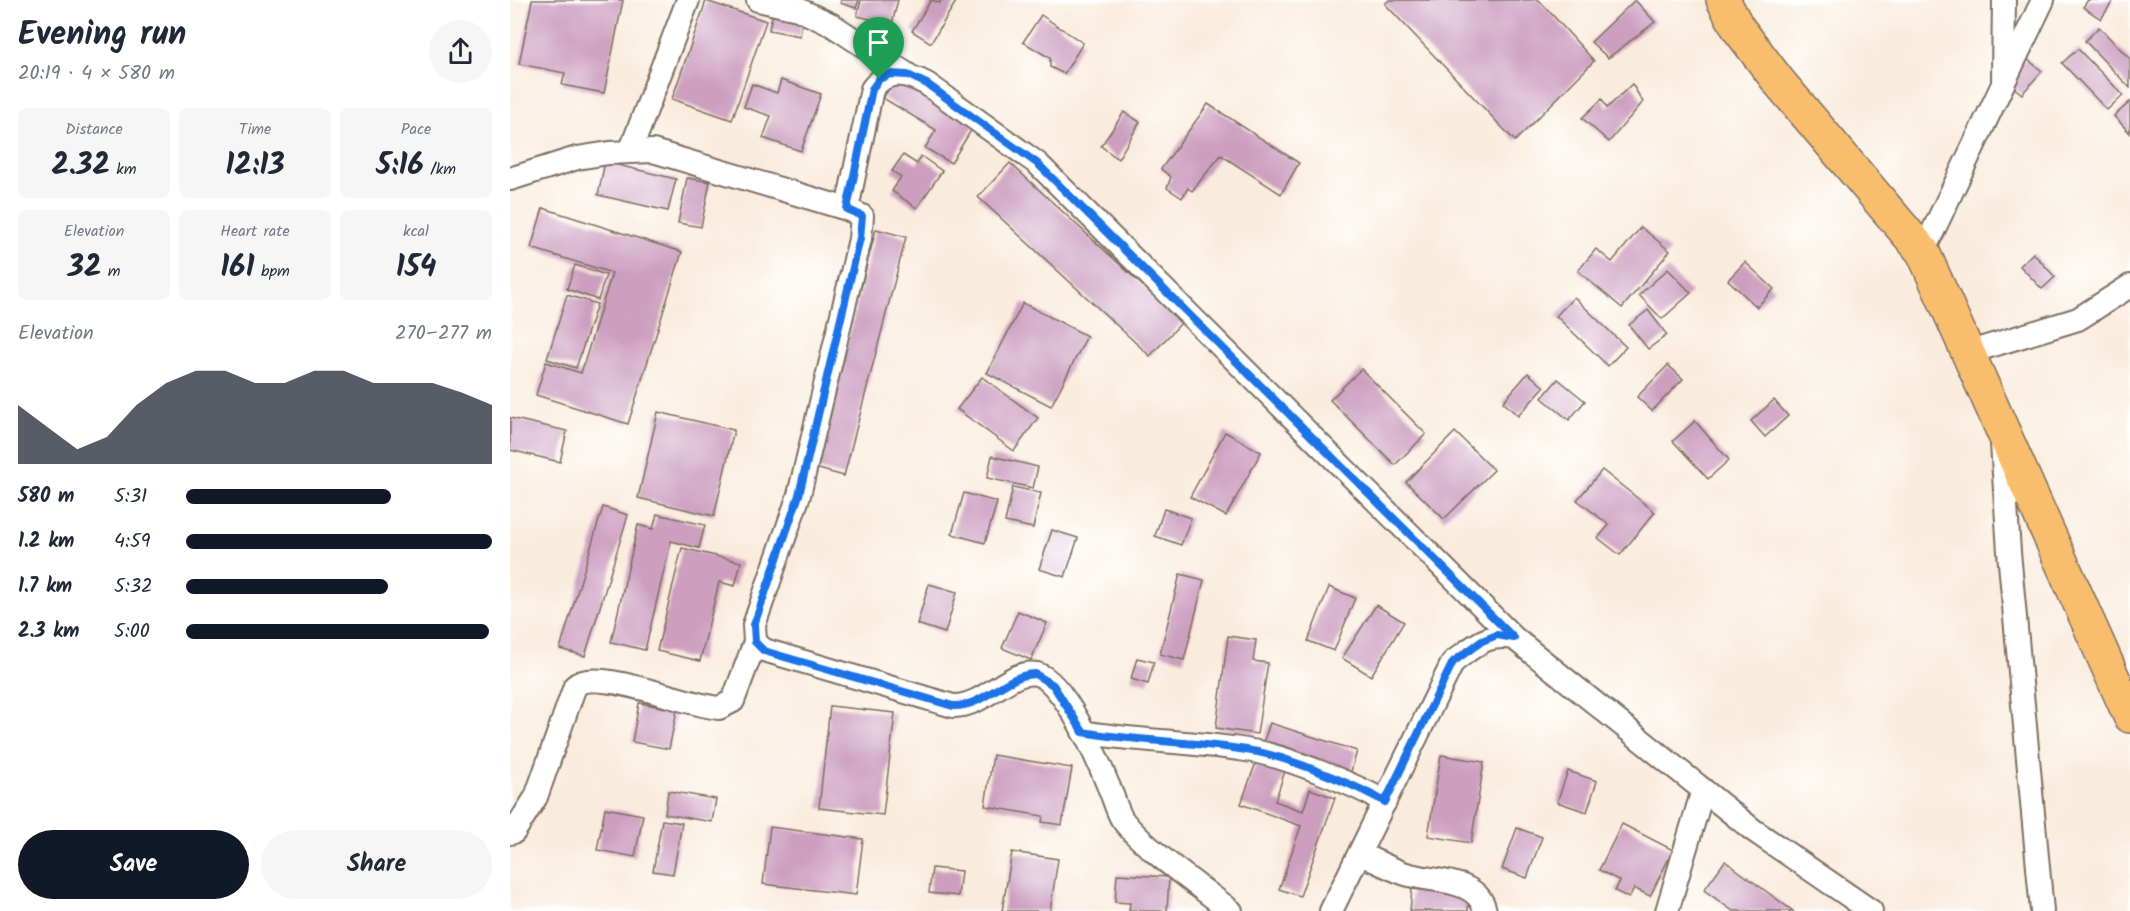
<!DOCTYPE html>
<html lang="en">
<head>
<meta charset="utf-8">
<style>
  body { margin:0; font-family:Kalam,sans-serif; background:#f6f6f7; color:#1f2937; height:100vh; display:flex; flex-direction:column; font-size:22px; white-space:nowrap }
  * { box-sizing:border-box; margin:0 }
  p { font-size:20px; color:#747a83 }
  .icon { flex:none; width:33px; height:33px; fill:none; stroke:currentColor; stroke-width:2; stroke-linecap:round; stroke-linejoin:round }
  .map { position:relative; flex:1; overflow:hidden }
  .details { display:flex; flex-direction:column; background:#fff; width:510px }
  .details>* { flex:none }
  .pin { position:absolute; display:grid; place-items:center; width:51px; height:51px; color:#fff; margin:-62px -26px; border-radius:50% 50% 50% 0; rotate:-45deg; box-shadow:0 0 6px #0007 }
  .pin .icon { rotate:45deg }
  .round { display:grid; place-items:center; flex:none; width:63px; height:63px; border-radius:32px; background:#f6f6f7 }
  .headline { display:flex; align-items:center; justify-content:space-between; height:102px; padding:0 18px }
  h1 { font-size:33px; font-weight:600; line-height:45px }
  .stats { display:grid; grid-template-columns:repeat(3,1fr); gap:9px; height:102px; padding:6px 18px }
  .stats div { display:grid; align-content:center; border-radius:9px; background:#f6f6f7; text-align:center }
  .stats b { font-size:30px; font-weight:600 }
  .stats small { font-size:16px; font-weight:400 }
  .stats p { font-size:16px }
  .chart { height:168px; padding:12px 18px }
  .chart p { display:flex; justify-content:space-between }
  .chart svg { width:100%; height:108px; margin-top:6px; fill:#111827; opacity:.7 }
  .primary-button { display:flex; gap:12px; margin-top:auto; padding:12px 18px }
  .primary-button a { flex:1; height:69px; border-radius:36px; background:#111827; color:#fff; font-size:24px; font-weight:600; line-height:69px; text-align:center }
  .primary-button a+a { background:#f6f6f7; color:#1f2937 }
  ul { padding:0 18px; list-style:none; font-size:20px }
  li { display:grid; grid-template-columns:96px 72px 1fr; align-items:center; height:45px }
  li i { height:15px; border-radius:8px; background:#111827 }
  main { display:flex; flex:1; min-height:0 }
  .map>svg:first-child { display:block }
  .building { fill:#cc9fbf }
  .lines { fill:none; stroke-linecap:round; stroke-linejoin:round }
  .street-casing { stroke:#7e6e61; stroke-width:26 }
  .primary-casing { stroke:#7e6e61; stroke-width:36 }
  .street { stroke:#fff; stroke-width:22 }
  .primary { stroke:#f9be6d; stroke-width:33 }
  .route-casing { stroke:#fff; stroke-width:12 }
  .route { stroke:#1a73e8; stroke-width:8 }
</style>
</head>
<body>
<main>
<section class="details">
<div class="headline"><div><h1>Evening run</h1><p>20:19 · 4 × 580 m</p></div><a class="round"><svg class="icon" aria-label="share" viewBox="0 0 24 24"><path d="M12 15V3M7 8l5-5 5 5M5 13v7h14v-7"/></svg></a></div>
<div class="stats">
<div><p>Distance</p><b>2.32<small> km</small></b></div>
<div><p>Time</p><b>12:13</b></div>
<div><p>Pace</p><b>5:16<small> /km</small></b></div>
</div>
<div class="stats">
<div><p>Elevation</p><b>32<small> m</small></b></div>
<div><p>Heart rate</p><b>161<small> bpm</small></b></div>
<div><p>kcal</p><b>154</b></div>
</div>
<div class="chart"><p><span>Elevation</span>270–277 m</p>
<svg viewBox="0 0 160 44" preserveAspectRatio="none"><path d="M0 44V20L10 29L20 38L30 33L40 20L50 11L60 6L70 6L80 11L90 11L100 6L110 6L120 11L130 11L140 11L150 15L160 20V44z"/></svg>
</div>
<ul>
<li><b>580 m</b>5:31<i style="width:67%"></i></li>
<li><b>1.2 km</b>4:59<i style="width:100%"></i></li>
<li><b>1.7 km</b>5:32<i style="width:66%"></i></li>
<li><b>2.3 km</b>5:00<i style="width:99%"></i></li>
</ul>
<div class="primary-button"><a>Save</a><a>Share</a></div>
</section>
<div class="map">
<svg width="1620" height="911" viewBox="0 0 1620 911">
  <rect width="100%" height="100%" fill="#fff"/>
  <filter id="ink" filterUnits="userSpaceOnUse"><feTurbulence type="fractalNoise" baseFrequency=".0167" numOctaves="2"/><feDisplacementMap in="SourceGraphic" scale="12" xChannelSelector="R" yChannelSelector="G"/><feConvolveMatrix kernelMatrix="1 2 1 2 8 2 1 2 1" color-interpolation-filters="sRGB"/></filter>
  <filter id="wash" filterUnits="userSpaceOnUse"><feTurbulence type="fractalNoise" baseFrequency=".008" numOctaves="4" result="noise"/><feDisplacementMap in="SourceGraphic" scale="24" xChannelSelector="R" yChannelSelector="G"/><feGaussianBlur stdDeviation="1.35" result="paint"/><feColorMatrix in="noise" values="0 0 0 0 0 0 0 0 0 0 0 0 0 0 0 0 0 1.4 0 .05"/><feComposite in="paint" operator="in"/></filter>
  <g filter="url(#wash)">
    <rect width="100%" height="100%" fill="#f9ecdd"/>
    <g id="blocks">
      <g class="building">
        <path d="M 22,0 L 113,0 L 94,93 L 52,85 L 55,73 L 9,64 Z"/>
        <path d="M 331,0 L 349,0 L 346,8 L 330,3 Z"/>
        <path d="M 351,0 L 388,0 L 382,24 L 347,16 Z"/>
        <path d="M 421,0 L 430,3 L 431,0 L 447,0 L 421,43 L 402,31 Z"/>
        <path d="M 879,0 L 1029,0 L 1084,61 L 1005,141 L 875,4 Z"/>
        <path d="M 1125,0 L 1145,22 L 1098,58 L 1081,42 Z"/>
        <path d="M 1578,0 L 1601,0 L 1603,1 L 1591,19 L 1573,7 Z"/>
        <path d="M 196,1 L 256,21 L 222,120 L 162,99 Z"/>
        <path d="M 263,12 L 293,17 L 290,36 L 259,30 Z"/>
        <path d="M 531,15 L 573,43 L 554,74 L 540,67 L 540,58 L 513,42 Z"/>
        <path d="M 1589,27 L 1620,59 L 1620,88 L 1575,41 Z"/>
        <path d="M 1568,49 L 1613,95 L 1597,110 L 1552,63 Z"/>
        <path d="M 1516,58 L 1532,71 L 1512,94 L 1497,82 Z"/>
        <path d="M 387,77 L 465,124 L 441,163 L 415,148 L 426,130 L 373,98 Z"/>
        <path d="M 271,80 L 311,94 L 291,151 L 253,138 L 261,116 L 234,107 L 242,84 L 267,93 Z"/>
        <path d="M 1122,84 L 1133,102 L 1099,142 L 1072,118 L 1092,99 L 1097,108 Z"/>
        <path d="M 1620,102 L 1620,133 L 1604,116 Z"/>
        <path d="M 698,104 L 789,163 L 771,194 L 711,155 L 682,191 L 678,188 L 672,198 L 657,188 L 661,177 L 651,169 Z"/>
        <path d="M 614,112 L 630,122 L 608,159 L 591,146 Z"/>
        <path d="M 393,155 L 407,164 L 411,156 L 432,171 L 407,208 L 382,191 L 391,177 L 382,171 Z"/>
        <path d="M 95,162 L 166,179 L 158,211 L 88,195 Z"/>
        <path d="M 500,163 L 672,322 L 640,356 L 468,197 Z"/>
        <path d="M 177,178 L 200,182 L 191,227 L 168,223 Z"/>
        <path d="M 33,208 L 172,252 L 118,424 L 26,395 L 36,362 L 71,373 L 102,273 L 21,248 Z"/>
        <path d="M 1131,227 L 1160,251 L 1112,308 L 1068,271 L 1086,249 L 1102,262 Z"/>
        <path d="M 366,229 L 396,237 L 334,476 L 305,468 Z"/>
        <path d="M 1523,253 L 1545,277 L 1532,289 L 1510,266 Z"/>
        <path d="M 1235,262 L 1264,289 L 1247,307 L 1218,280 Z"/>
        <path d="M 65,265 L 96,275 L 88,300 L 57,289 Z"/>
        <path d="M 1158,269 L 1181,293 L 1152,319 L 1129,295 Z"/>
        <path d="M 57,295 L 87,304 L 66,368 L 37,359 Z"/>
        <path d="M 1064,297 L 1116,347 L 1098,366 L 1046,316 Z"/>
        <path d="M 513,303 L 577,336 L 541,406 L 477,373 Z"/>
        <path d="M 1138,310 L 1157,335 L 1138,349 L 1119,325 Z"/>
        <path d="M 1158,365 L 1173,379 L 1142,411 L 1127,397 Z"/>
        <path d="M 851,369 L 916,434 L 885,465 L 820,400 Z"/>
        <path d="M 1018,373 L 1034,387 L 1008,416 L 993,402 Z"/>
        <path d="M 472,377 L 528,418 L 504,451 L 447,409 Z"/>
        <path d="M 1048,379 L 1075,401 L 1059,420 L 1032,398 Z"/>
        <path d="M 1264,400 L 1278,416 L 1255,437 L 1241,421 Z"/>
        <path d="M 148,412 L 224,430 L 204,516 L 128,498 Z"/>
        <path d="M 0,418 L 57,431 L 50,462 L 0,450 Z"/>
        <path d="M 1185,421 L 1219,460 L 1198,479 L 1163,441 Z"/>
        <path d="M 715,432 L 751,452 L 716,516 L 680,497 Z"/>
        <path d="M 945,432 L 984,470 L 934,519 L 896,482 Z"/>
        <path d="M 482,456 L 528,467 L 523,488 L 477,478 Z"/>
        <path d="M 1092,470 L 1145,512 L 1110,555 L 1088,538 L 1099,525 L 1067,500 Z"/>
        <path d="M 503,487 L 531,493 L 523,528 L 495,522 Z"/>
        <path d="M 454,493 L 487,502 L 475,543 L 442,534 Z"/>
        <path d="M 93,507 L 118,515 L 75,656 L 50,649 Z"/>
        <path d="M 654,509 L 681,518 L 671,545 L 645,536 Z"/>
        <path d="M 147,514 L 195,525 L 189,548 L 161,541 L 135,650 L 101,642 L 128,525 L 143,529 Z"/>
        <path d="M 542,530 L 568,538 L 555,577 L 529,569 Z"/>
        <path d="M 172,548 L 231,562 L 225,586 L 209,582 L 190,661 L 147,651 Z"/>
        <path d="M 670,574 L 694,580 L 674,660 L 650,654 Z"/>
        <path d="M 419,584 L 447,592 L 435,633 L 407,624 Z"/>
        <path d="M 819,587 L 845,598 L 824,651 L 798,641 Z"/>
        <path d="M 866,605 L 894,622 L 861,676 L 832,658 Z"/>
        <path d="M 508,611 L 537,623 L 521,660 L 492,648 Z"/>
        <path d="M 718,636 L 746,640 L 743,661 L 758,663 L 747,734 L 706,728 Z"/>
        <path d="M 627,658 L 644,662 L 638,684 L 621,679 Z"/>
        <path d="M 129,703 L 167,710 L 159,749 L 122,742 Z"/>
        <path d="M 320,706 L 385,713 L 373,815 L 309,808 Z"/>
        <path d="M 760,723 L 847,751 L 840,775 L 752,746 Z"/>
        <path d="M 749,754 L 777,765 L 765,801 L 793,811 L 800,789 L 825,798 L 790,896 L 769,889 L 791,826 L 731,804 Z"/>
        <path d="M 483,755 L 562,768 L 552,825 L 532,822 L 533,816 L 475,806 Z"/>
        <path d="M 931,755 L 974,762 L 961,843 L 918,836 Z"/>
        <path d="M 1058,771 L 1087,781 L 1077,812 L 1047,802 Z"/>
        <path d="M 158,791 L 206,799 L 202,822 L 155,814 Z"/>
        <path d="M 95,808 L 133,815 L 125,857 L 87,850 Z"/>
        <path d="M 152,820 L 172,823 L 163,874 L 143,871 Z"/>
        <path d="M 1112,824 L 1163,850 L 1140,896 L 1124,888 L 1119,898 L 1105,891 L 1110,881 L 1089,870 Z"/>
        <path d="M 260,827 L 353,839 L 346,895 L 253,884 Z"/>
        <path d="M 1007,828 L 1032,837 L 1017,878 L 992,869 Z"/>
        <path d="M 502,852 L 548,859 L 540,911 L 492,911 Z"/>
        <path d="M 1215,861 L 1283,911 L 1223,911 L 1194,890 Z"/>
        <path d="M 422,868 L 451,871 L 448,896 L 419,893 Z"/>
        <path d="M 607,874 L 659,877 L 657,911 L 619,911 L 620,903 L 605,902 Z"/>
        <path d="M 902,889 L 959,895 L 958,911 L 900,911 Z"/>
      </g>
    </g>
  </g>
  <g filter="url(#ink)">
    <use href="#blocks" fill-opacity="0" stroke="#7e6e61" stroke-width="1.5"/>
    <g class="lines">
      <g class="street-casing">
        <g id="street">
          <path d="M 248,0 L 288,9 L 322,25 L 398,75"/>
          <path d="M 1493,79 L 1494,0"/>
          <path d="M 120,152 L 178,0"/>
          <path d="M 0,179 L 67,158 L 99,153 L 143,151 L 337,209 L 352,216 L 350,239 L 289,495 L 244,625 L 245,642 L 254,650 L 443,706 C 475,707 500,668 527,674 C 554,681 588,760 598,785 C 603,795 606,809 612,819 C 633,848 691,887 721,911"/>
          <path d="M 337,209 L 362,89 C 378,68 396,73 417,84 L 528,164 L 1004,638"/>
          <path d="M 1413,252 L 1533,0"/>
          <path d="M 1457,353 L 1568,319 L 1620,286"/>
          <path d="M 1492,443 L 1499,552 L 1532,911"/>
          <path d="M 573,732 C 629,742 686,741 742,751 C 775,756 846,785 875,802"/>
          <path d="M 0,833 L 4,832 L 26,797 L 65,686 C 85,666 178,706 209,708 L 223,701 L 245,642"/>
          <path d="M 850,854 C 864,860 879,868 893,873 C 919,883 968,876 975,911"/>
          <path d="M 821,911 L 943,662 C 965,646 975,633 1004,638 L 1243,830 L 1361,911"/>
          <path d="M 1157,911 L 1193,790"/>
        </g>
      </g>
      <g class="primary-casing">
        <path id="primary" d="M 1213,0 L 1228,28 L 1269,82 L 1413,252 L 1620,716"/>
      </g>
      <use href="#street" class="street"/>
      <use href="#primary" class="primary"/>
    </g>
  </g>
  <g class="lines" filter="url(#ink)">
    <g class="route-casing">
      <path id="route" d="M 380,74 L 398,75 L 417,84 L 528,164 L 1004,638 L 987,635 L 972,641 L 943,662 L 875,802 C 846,785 775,756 742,751 C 686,741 629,742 573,732 L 543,685 L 525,674 C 494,675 475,707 443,706 L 254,651 L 245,642 L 244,625 L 289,495 L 350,238 L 352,216 L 337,209 L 362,89 L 369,79 Z"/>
    </g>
    <use href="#route" class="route"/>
  </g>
</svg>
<div class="pin" style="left:369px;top:79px;background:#1e9e55"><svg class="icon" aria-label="arrive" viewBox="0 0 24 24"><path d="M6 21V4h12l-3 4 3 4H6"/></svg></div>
</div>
</main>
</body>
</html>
